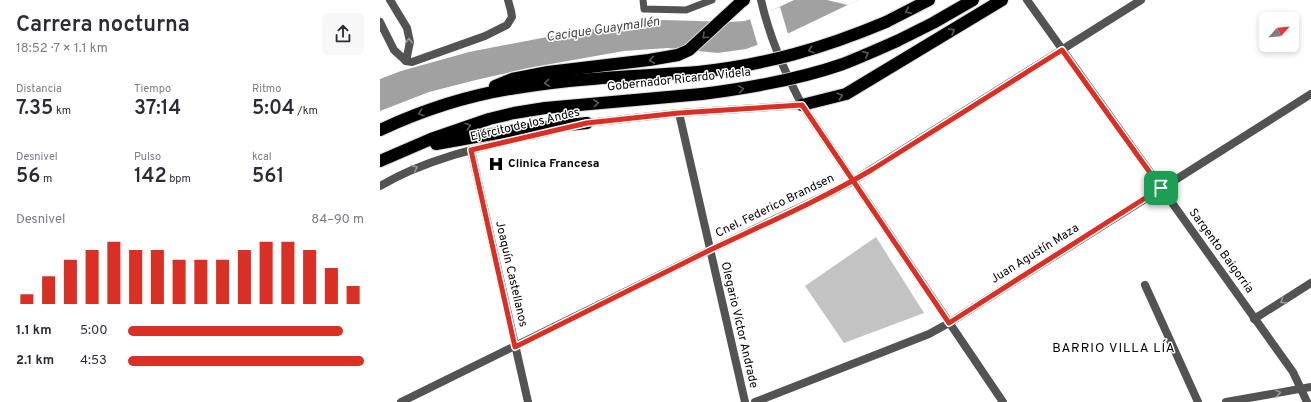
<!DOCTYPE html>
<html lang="es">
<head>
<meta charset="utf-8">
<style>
  body { margin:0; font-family:Overpass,sans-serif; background:#f7f7f7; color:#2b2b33; height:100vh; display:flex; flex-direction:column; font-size:15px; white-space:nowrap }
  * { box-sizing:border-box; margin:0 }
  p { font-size:13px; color:#7c7c81 }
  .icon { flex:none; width:22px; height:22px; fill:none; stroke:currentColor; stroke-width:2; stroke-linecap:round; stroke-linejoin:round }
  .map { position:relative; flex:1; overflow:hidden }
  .panel { display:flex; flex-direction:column; background:#fff; width:380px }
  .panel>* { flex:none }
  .needle { width:26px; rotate:63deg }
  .controls { position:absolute; left:879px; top:12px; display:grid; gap:8px }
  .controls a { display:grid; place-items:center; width:40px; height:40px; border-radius:6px; background:#fff; box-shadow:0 2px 6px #0003; font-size:20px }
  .pin { position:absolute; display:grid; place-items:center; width:34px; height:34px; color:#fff; margin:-17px; border-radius:8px; box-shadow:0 2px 6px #0006 }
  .round { display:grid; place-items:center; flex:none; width:42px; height:42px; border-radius:6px; background:#f7f7f7 }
  .head { display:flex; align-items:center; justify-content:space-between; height:68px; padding:0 16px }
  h1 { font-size:22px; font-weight:600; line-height:30px }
  .metrics { display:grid; grid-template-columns:repeat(3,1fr); gap:6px; height:68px; padding:4px 16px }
  .metrics div { display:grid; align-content:center }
  .metrics b { font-size:20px; font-weight:600 }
  .metrics small { font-size:11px; font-weight:400 }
  .metrics p { font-size:11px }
  .chart { height:112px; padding:8px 16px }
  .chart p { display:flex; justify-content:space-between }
  .chart svg { width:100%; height:72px; margin-top:4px; stroke:#d93025; stroke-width:6 }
  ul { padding:0 16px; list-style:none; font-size:13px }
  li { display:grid; grid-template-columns:64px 48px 1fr; align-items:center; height:30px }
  li i { height:10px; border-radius:5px; background:#d93025 }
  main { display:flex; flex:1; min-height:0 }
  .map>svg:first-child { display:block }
  .water { fill:#a1a1a1 }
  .pier { fill:#fff }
  .building { fill:#c3c3c3 }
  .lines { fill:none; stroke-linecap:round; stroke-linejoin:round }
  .motorway-casing { stroke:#dbdbdb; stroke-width:14 }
  .service { stroke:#535353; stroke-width:7 }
  .minor { stroke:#535353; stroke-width:8 }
  .tertiary { stroke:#535353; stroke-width:8 }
  .motorway { stroke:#000; stroke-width:12 }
  .motorway-bridge-casing { stroke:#dbdbdb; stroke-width:14; stroke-linecap:butt }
  .motorway-bridge { stroke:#000; stroke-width:12 }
  .oneway { stroke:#595959 }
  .oneway2 { stroke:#989898 }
  .route-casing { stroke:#fff; stroke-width:8 }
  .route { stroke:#d93025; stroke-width:5 }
  .labels { text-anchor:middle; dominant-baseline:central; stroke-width:3; stroke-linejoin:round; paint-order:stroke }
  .street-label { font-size:12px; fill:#000; stroke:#fff }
  .poi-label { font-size:12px; font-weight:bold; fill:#000; stroke:#fff; text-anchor:start }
  .water-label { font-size:13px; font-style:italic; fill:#424242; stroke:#fff }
  .neighbourhood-label { font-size:13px; letter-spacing:1px; fill:#000; stroke:#fff }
</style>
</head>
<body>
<main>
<section class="panel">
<div class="head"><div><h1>Carrera nocturna</h1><p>18:52 · 7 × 1.1 km</p></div><a class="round"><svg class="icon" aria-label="share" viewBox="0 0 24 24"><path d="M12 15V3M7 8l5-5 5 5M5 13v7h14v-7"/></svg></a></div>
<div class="metrics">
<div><p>Distancia</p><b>7.35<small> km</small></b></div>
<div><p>Tiempo</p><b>37:14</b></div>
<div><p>Ritmo</p><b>5:04<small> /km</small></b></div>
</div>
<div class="metrics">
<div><p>Desnivel</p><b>56<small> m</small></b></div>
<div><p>Pulso</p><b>142<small> bpm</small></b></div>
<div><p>kcal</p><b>561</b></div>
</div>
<div class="chart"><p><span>Desnivel</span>84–90 m</p>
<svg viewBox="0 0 160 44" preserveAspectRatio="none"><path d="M5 44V38M15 44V27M25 44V17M35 44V11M45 44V6M55 44V11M65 44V11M75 44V17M85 44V17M95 44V17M105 44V11M115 44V6M125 44V6M135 44V11M145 44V22M155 44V33"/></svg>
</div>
<ul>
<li><b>1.1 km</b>5:00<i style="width:91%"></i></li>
<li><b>2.1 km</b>4:53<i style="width:100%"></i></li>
</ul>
</section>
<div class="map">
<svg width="931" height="402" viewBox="0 0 931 402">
  <rect width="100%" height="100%" fill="#fff"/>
  <path class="water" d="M 414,0 L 478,0 L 405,35 L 366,49 L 338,53 L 288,48 L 244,51 L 148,68 L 96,80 L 49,92 L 0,111 L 0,79 L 21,71 L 89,52 L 167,37 L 251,22 L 284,20 L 349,22 L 365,21 L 384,14 Z"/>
  <g class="pier">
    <path d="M 447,0 L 478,0 L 468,5 Z"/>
    <path d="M 400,7 L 408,34 L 378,46 L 370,19 Z"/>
  </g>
  <path class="building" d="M 496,237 L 544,313 L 464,343 L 425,286 Z"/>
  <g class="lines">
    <g class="motorway-casing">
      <g id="motorway">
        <path d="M 506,22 L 549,0"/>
        <path d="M 517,41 L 553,23 L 593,0"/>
        <path d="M 115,86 L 132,79 L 168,72 L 269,60 L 298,55 L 309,50 L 360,3 L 364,0"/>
        <path d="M 422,105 L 466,94 L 622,0"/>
        <path d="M 0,130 C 43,110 89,95 136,88 C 196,78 257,76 318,72"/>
        <path d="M 56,144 L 130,131 L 207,123"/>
        <path d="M 0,161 L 51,139 L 109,119 L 134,113 L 165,108 L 322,94"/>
      </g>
    </g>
    <path class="service" d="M 263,0 L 264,9 L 306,10 L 332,0"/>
    <g class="minor">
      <path d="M 647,0 L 913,372 L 927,402"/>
      <path d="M 0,22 L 14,50 L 26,61 L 30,42 L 27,28 L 10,0"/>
      <path d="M 26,61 L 32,62 L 105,36 L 127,25 L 132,17 L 131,11 L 128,0"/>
      <path d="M 299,113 L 365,402"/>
      <path d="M 91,150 L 148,402"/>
      <path d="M 0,186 C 53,155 113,145 172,131"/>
      <path d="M 765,285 L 818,402"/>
      <path d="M 874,319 L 931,283"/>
      <path d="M 21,402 L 330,250 L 450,193 L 473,181 L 761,0"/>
      <path d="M 375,402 L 549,334 L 569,323 L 931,94"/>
      <path d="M 846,402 L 931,387"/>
    </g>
    <g class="tertiary">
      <path d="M 381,0 C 390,39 404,70 422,105 L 623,402"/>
      <path d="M 207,123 L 299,113 L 422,105"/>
    </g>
    <use href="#motorway" class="motorway"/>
    <g class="motorway-bridge-casing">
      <g id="motorway-bridge">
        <path d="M 318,72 C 386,65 444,48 506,22"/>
        <path d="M 322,94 C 370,88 417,80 463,64 C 481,57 499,49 517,41"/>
      </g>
    </g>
    <use href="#motorway-bridge" class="motorway-bridge"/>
  </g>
  <defs><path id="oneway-chevron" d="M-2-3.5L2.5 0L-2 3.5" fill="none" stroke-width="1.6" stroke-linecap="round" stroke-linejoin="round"/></defs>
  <g class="oneway">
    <use href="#oneway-chevron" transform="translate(528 11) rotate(154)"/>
    <use href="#oneway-chevron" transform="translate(572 31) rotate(-32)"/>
    <use href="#oneway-chevron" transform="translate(325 36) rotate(137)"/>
    <use href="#oneway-chevron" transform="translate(431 50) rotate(163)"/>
    <use href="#oneway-chevron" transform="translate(486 54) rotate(-24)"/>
    <use href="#oneway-chevron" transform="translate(272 60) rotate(172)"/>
    <use href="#oneway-chevron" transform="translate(167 83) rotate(174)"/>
    <use href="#oneway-chevron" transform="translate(361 89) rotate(-9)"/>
    <use href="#oneway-chevron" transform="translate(460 96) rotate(-18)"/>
    <use href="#oneway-chevron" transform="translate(216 103) rotate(-6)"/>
    <use href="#oneway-chevron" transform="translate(41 113) rotate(162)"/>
    <use href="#oneway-chevron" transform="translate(88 126) rotate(-18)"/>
  </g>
  <g class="oneway2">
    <use href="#oneway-chevron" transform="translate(29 41) rotate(-92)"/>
    <use href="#oneway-chevron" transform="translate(35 168) rotate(-24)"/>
    <use href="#oneway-chevron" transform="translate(903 301) rotate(147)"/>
    <use href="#oneway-chevron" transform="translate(898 393) rotate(-10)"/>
  </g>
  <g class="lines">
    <g class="route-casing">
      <path id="route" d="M 781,188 L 682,50 L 493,169 C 441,200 385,224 330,250 C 265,282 200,315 135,347 L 91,150 L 207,123 L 299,113 L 422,105 L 569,323 L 781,188"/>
    </g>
    <use href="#route" class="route"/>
  </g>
  <defs>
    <g id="hospital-bare" transform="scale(1.2)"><path d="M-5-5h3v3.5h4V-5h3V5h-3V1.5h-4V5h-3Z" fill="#000" stroke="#fff" stroke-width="2.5" paint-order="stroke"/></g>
  </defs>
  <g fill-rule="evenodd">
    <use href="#hospital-bare" x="116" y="164"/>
  </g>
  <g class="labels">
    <g class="street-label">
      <text transform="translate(299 80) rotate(-6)">Gobernador Ricardo Videla</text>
      <text transform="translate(145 125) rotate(-13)">Ejército de los Andes</text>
      <text transform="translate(395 206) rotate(-26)">Cnel. Federico Brandsen</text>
      <text transform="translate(841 251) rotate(54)">Sargento Baigorria</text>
      <text transform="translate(655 254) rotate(-32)">Juan Agustín Maza</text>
      <text transform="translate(131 274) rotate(77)">Joaquín Castellanos</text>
      <text transform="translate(359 325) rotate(77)">Olegario Víctor Andrade</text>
    </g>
    <g class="poi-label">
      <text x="128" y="164">Clinica Francesa</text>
    </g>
    <g class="water-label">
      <text transform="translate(223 30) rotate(-8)">Cacique Guaymallén</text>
    </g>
    <g class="neighbourhood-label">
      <text x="734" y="349">BARRIO VILLA LÍA</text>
    </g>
  </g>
</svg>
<div class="controls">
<a><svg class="needle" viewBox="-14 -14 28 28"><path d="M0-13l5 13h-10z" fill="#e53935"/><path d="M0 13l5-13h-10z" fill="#7c7c81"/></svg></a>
</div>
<div class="pin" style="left:781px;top:188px;background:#1e9e55"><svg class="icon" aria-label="arrive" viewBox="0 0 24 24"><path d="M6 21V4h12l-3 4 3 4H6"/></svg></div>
</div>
</main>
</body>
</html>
